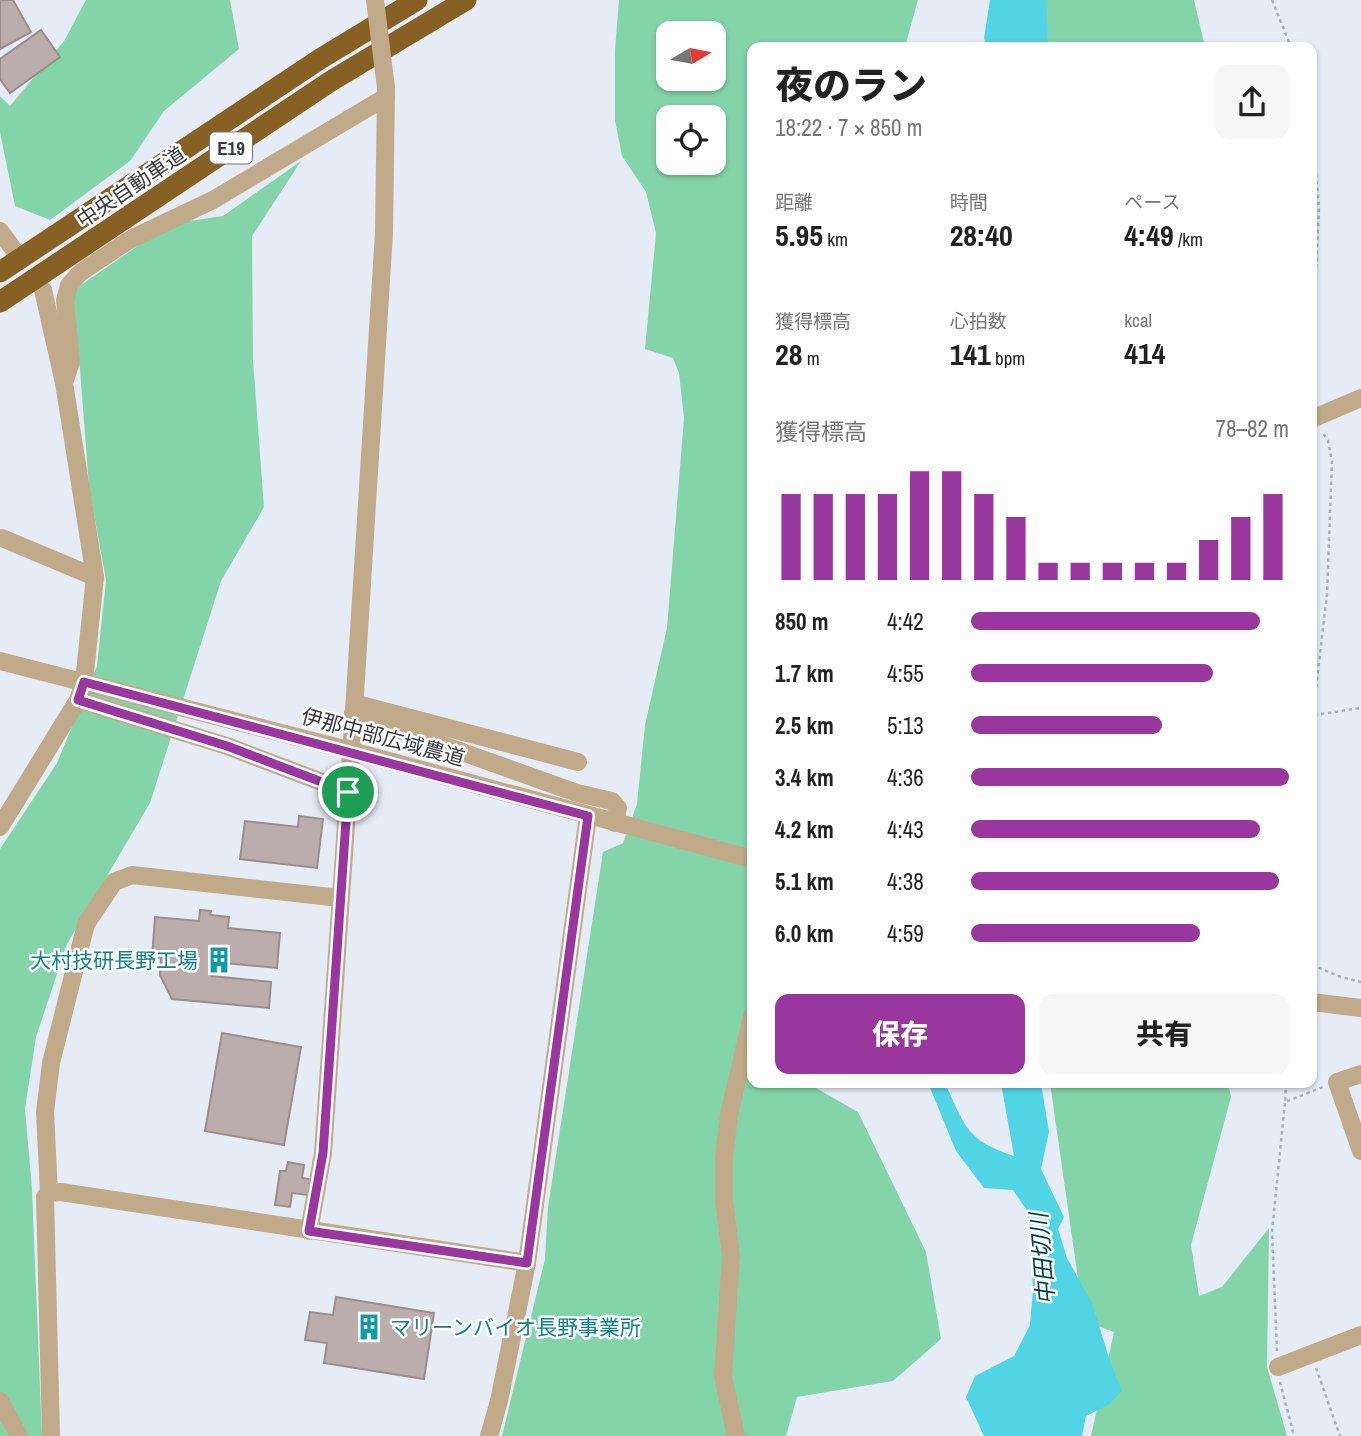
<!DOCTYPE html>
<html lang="ja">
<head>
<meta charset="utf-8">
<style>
  body { margin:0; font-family:"Archivo Narrow","Noto Sans JP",sans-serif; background:#f6f6f6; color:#222; height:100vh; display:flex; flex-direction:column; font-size:26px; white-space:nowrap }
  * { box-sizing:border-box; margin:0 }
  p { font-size:23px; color:#767676 }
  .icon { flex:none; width:38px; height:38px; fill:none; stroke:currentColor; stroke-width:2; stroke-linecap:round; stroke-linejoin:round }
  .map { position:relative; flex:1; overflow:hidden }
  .side { position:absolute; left:747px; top:42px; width:570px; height:1046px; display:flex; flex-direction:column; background:#fff; border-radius:14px; box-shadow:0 2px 5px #0004 }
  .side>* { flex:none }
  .needle { width:46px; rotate:80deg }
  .fabs { position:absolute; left:656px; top:21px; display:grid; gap:14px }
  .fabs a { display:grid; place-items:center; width:70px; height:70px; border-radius:14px; background:#fff; box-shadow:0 2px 5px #0004; font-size:35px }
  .pin { position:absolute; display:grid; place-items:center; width:60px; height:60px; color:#fff; margin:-30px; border:4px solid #fff; border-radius:50%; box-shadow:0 2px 7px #0007 }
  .round { display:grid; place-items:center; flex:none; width:74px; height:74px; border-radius:14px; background:#f6f6f6 }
  .overview { display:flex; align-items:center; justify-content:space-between; height:119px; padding:0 28px }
  h1 { font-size:38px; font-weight:800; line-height:52px }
  .metrics { display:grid; grid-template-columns:repeat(3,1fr); gap:10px; height:119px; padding:7px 28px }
  .metrics div { display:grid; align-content:center }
  .metrics b { font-size:30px; font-weight:800 }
  .metrics small { font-size:19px; font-weight:400 }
  .metrics p { font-size:19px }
  .chart { height:196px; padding:14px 28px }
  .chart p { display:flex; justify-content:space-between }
  .chart svg { width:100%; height:126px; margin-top:7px; stroke:#99379e; stroke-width:6 }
  .action { display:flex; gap:14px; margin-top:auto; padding:14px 28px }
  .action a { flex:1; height:80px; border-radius:14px; background:#99379e; color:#fff; font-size:28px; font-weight:800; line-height:80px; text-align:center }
  .action a+a { background:#f6f6f6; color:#222 }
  ul { padding:0 28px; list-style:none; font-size:23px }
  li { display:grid; grid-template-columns:112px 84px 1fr; align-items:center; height:52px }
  li i { height:18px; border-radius:9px; background:#99379e }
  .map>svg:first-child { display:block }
  .green { fill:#84d4aa; fill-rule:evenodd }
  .water { fill:#51d4e4 }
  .building { fill:#bbadac; stroke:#9a8d8c; stroke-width:2 }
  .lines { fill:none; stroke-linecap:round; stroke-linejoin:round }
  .path { stroke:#abb0b8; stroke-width:2.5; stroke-dasharray:3.5 3.5; stroke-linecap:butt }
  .minor { stroke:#c1aa8a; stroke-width:18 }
  .highway { stroke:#876023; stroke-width:21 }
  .minor-bridge { stroke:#c1aa8a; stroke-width:18 }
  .route-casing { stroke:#fff; stroke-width:14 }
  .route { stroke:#99379e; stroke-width:9 }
  .labels { text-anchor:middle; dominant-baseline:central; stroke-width:5; stroke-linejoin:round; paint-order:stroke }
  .shield { fill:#fff; stroke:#737578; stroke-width:2 }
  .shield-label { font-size:19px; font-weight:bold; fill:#373a3e }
  .street-label { font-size:21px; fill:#373a3e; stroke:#fff }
  .culture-label { font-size:21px; fill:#0d838f; stroke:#fff; text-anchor:end }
  .water-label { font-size:23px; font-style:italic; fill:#024148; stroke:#fff }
</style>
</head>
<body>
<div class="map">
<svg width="1361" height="1436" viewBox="0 0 1361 1436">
  <rect width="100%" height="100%" fill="#e6ecf6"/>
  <g class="green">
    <path d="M 86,0 L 230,0 L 239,49 L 164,111 L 130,161 L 50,220 L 15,206 L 0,132 L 0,96 L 10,106 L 64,41 Z"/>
    <path d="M 619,0 L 918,0 L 905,47 L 752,47 L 752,1083 L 807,1083 L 858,1112 L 926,1252 L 941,1339 L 893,1381 L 797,1397 L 786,1436 L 502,1436 L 545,1259 L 548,1207 L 603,852 L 623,843 L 637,804 L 645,725 L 667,628 L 684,418 L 679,373 L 673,358 L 645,349 L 656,233 L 646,192 L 622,156 L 615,120 L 615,50 ZM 668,33 L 714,33 L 714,79 L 668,79 ZM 668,117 L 714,117 L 714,163 L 668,163 Z"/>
    <path d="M 1039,0 L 1194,0 L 1205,47 L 1038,47 Z"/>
    <path d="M 301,161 L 252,236 L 253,360 L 264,507 L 221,581 L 150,803 L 67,944 L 36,1037 L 25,1109 L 32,1189 L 42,1436 L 0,1436 L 0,849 L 57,763 L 97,666 L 106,580 L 89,487 L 80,369 L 68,294 L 169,224 L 223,216 Z"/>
    <path d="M 1050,1083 L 1228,1083 L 1231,1097 L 1191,1245 L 1199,1296 L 1222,1287 L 1269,1228 L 1267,1367 L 1287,1436 L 1091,1436 L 1114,1332 L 1084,1321 Z"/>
  </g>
  <g class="water">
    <path d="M 990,0 L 1046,0 L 1048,47 L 986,47 L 984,38 Z"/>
    <path d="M 928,1083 L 945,1083 C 965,1126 966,1140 1014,1156 L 1001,1083 L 1041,1083 L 1049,1132 L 1041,1169 L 1064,1217 L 1058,1229 L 1067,1258 L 1092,1303 L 1110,1361 L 1122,1391 L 1108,1405 L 1086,1416 L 1082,1436 L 984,1436 L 966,1397 L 975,1376 L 1014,1356 L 1030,1325 L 1033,1289 L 1028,1212 L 1013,1190 L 984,1188 L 956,1151 Z"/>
  </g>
  <g class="building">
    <path d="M 0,0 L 13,0 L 31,32 L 0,49 Z"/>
    <path d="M 41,30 L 60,57 L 10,93 L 0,79 L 0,59 Z"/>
    <path d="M 299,816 L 323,819 L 317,868 L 240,859 L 245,821 L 298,827 Z"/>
    <path d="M 200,910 L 211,911 L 210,915 L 229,917 L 228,928 L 280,933 L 277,968 L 213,962 L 212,976 L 271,982 L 269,1008 L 172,999 L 160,975 L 161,958 L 152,957 L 155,917 L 199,921 Z"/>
    <path d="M 222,1033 L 301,1047 L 284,1145 L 205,1131 Z"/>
    <path d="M 288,1162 L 304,1165 L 302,1178 L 310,1179 L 308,1195 L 292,1193 L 290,1207 L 275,1205 L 280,1171 L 286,1171 Z"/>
    <path d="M 336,1297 L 434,1313 L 424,1379 L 324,1363 L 327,1343 L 305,1340 L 310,1312 L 333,1315 Z"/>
  </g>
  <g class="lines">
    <g class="path">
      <path d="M 1272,0 L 1291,47"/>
      <path d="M 1312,132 L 1319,207 L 1312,353"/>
      <path d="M 1314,715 L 1361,708"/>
      <path d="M 1312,722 L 1327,594 L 1332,461 L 1328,441 L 1322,431"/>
      <path d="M 1312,965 L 1341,977 L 1361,982"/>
      <path d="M 1286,1083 L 1285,1102 L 1323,1087"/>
      <path d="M 1277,1351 L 1272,1232 L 1285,1102"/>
      <path d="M 1316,1368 L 1340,1436"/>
      <path d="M 1280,1382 L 1294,1436"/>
    </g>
    <g class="minor">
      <path d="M 0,231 L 14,250"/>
      <path d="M 65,380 L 71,362 L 65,300 L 69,285 L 81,272 L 131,239 L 213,200 L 386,97"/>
      <path d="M 1314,418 L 1361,398"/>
      <path d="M 2,538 L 95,577"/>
      <path d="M 0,661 L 348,750 L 752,859"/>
      <path d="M 78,700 L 227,746 L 348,792"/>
      <path d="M 361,705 L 578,762"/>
      <path d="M 353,713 L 577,793 L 612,801 L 618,808 L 615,823"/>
      <path d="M 353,726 L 384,233 L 386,88"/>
      <path d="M 0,827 L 78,700 L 84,682 L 95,577 L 64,383 L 43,290"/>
      <path d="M 1312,1002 L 1361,1008"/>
      <path d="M 1361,1074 L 1337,1082 L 1361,1151"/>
      <path d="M 49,1193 L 45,1112 L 51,1063 L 86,924 L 114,882 L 132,875 L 340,898"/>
      <path d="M 309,1231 L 323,1153 L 349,782"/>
      <path d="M 1278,1367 L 1361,1335"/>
      <path d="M 0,1401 L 19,1436"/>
      <path d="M 51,1436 L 45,1197 L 49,1193 L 61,1192 L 527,1263 L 588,816"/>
      <path d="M 489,1436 L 499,1401 L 527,1263"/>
      <path d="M 736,1436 L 723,1376 L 731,1256 L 724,1200 L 724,1157 L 729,1115 L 752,1016"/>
    </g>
    <g class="highway">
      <path d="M 0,272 L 320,59 L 417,0"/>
      <path d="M 0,302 L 331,81 L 466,0"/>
    </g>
    <g class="minor-bridge">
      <path d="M 375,0 L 386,88"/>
      <path d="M 349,782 L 353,726"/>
    </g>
  </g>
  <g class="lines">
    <g class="route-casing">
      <path id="route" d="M 84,682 L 588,816 L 527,1263 L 309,1231 L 323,1153 L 348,792 L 227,746 L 78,700 Z"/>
    </g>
    <use href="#route" class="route"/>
  </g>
  <defs>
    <g id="building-bare" transform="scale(2.1)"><path d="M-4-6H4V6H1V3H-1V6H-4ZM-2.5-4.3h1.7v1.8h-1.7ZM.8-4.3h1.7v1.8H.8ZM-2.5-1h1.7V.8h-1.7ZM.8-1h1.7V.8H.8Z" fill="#0f9aa8" stroke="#fff" stroke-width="2.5" paint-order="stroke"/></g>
  </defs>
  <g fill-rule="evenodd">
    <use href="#building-bare" x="219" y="960"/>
    <use href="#building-bare" x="369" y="1327"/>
  </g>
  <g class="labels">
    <rect class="shield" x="210" y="132.5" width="42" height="31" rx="5"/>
    <g class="shield-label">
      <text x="231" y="148">E19</text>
    </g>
    <g class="street-label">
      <text transform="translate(131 187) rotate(-34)">中央自動車道</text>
      <text transform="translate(383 737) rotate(15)">伊那中部広域農道</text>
    </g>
    <g class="culture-label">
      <text x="198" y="960">大村技研長野工場</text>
      <text x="390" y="1327" text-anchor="start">マリーンバイオ長野事業所</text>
    </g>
    <g class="water-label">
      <text transform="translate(1042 1259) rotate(-95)">中田切川</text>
    </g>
  </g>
</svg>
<div class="fabs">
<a><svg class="needle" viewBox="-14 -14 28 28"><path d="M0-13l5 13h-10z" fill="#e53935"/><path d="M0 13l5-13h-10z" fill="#767676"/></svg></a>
<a><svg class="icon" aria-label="locate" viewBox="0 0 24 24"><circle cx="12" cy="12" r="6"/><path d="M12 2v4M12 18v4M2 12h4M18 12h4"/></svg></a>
</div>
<div class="pin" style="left:348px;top:792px;background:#1e9e55"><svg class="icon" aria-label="arrive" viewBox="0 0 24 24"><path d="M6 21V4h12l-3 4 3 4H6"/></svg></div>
<section class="side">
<div class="overview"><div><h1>夜のラン</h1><p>18:22 · 7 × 850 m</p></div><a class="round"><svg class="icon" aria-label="share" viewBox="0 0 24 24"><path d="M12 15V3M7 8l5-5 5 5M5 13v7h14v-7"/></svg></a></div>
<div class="metrics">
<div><p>距離</p><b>5.95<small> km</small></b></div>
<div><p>時間</p><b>28:40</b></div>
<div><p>ペース</p><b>4:49<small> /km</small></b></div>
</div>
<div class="metrics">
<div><p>獲得標高</p><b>28<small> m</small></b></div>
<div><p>心拍数</p><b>141<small> bpm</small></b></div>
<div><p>kcal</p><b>414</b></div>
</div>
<div class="chart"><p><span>獲得標高</span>78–82 m</p>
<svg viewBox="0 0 160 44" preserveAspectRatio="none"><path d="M5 44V14M15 44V14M25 44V14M35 44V14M45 44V6M55 44V6M65 44V14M75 44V22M85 44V38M95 44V38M105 44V38M115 44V38M125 44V38M135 44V30M145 44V22M155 44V14"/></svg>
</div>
<ul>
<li><b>850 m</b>4:42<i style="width:91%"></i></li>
<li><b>1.7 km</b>4:55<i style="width:76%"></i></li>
<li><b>2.5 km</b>5:13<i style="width:60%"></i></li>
<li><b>3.4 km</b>4:36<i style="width:100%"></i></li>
<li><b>4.2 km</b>4:43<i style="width:91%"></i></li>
<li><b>5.1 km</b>4:38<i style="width:97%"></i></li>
<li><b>6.0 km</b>4:59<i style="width:72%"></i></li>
</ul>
<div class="action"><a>保存</a><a>共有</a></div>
</section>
</div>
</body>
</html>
